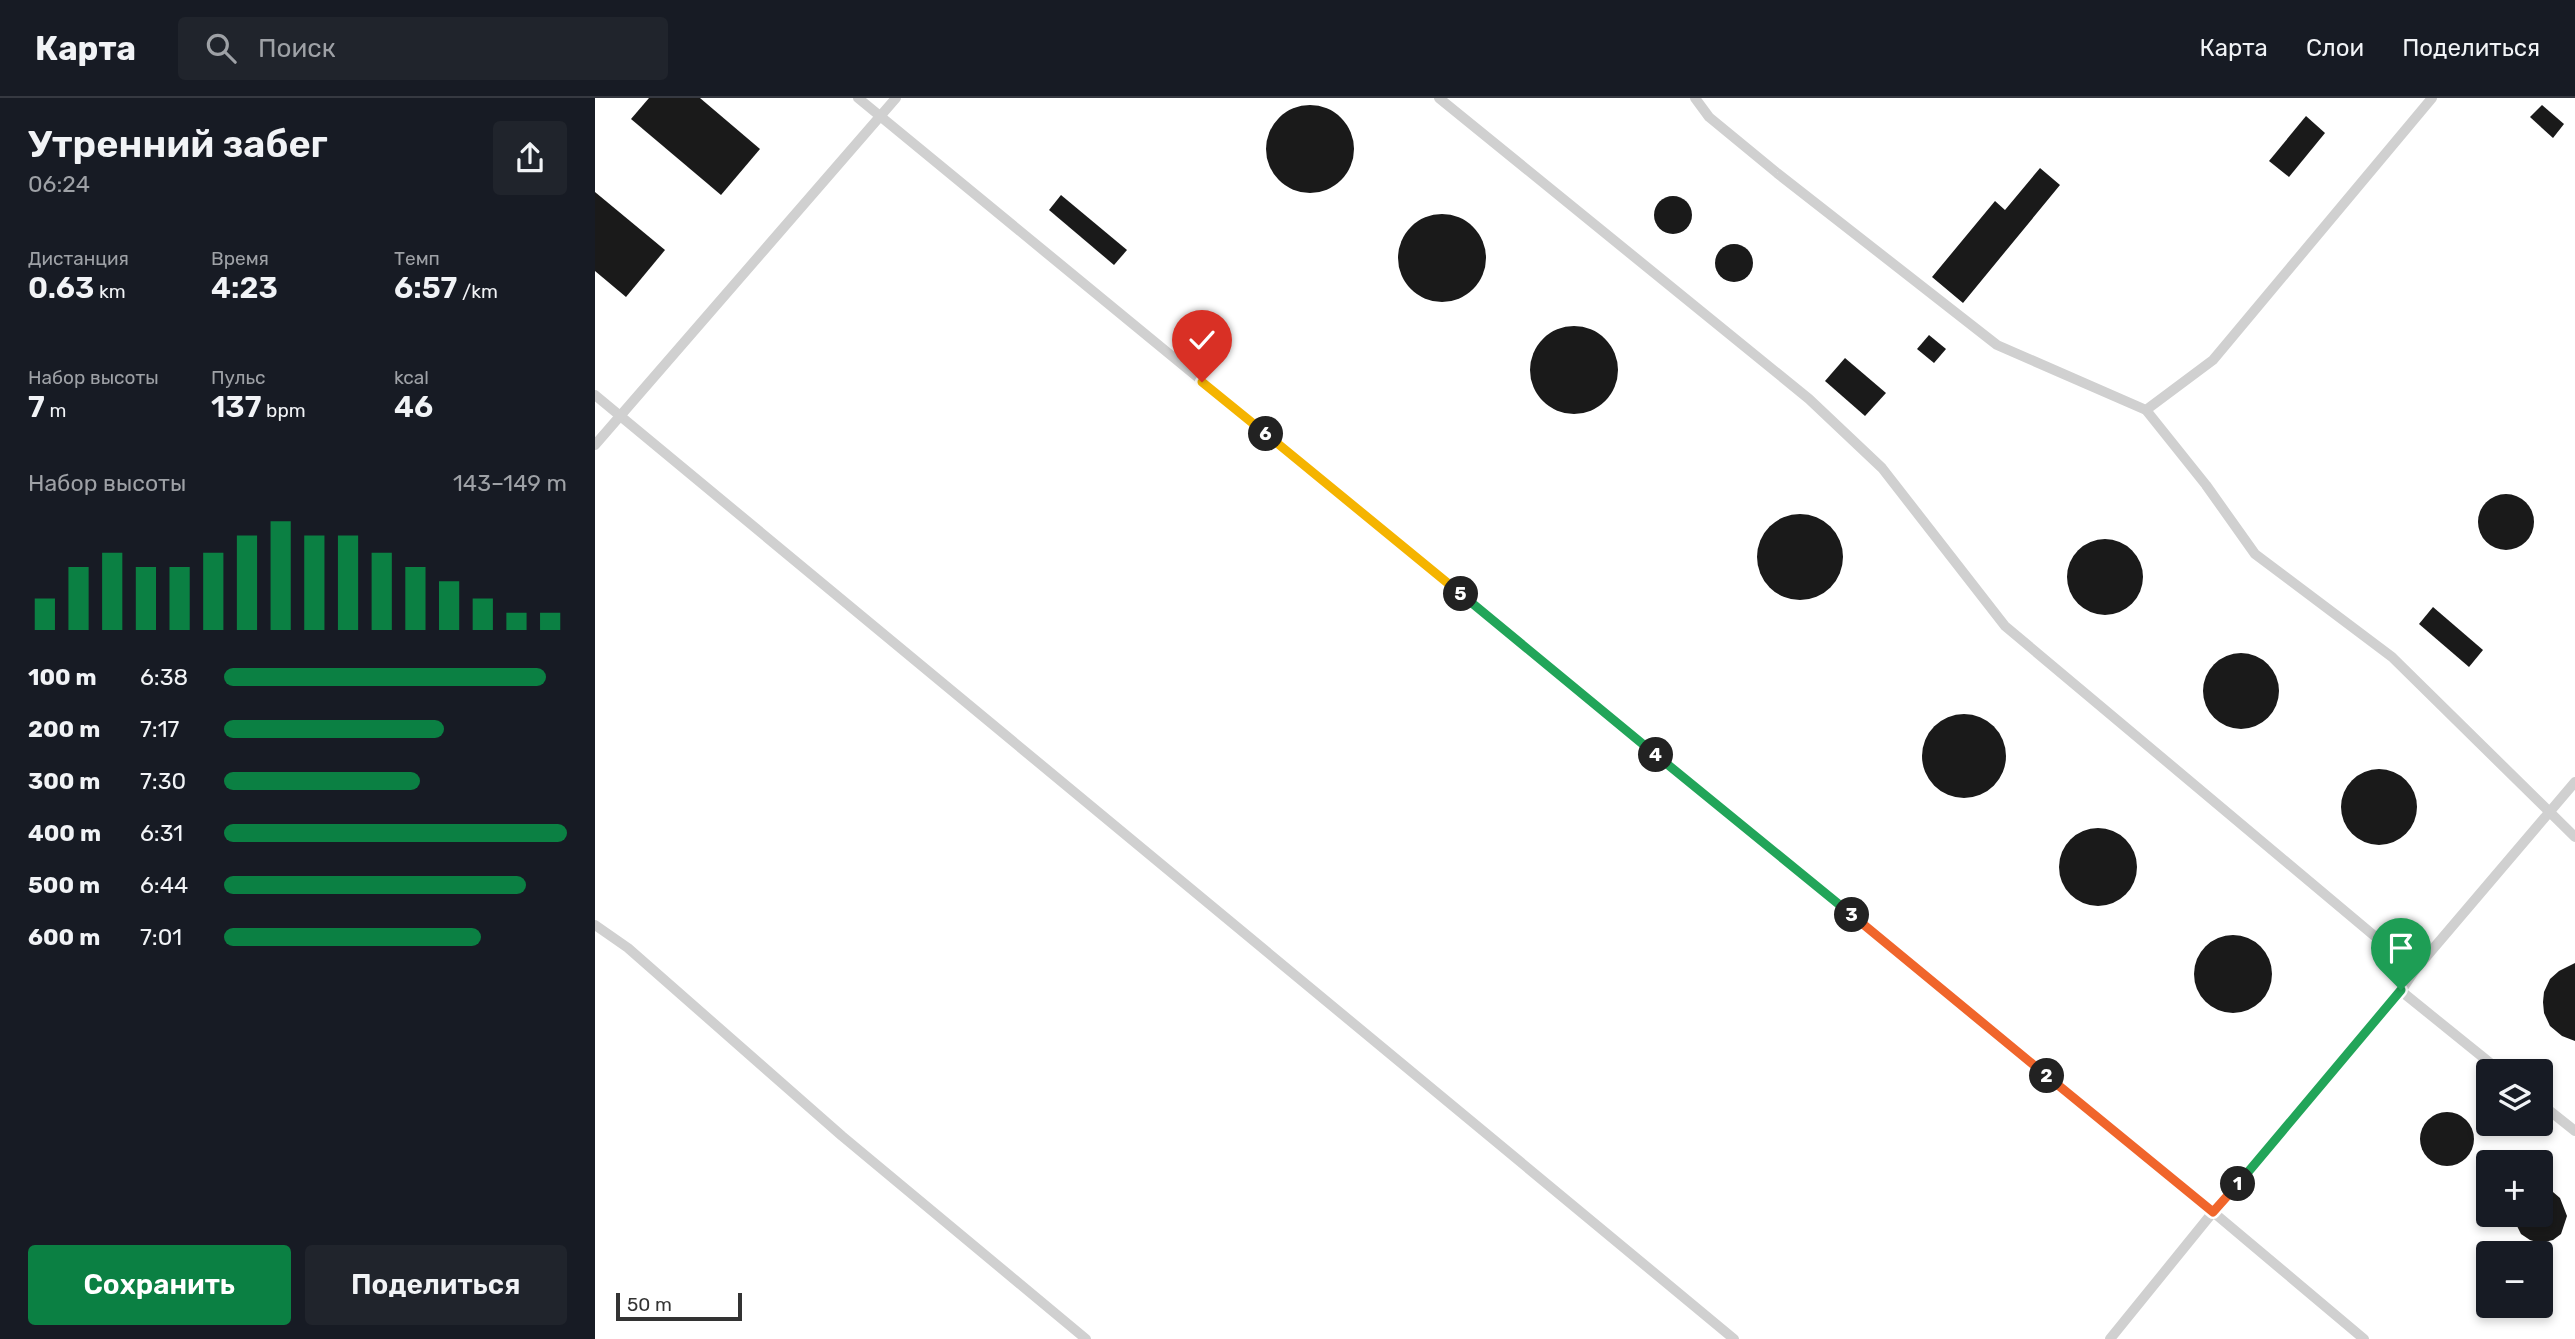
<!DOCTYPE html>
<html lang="ru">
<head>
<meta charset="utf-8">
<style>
  body { margin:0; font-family:Rubik,sans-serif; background:#20242c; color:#f1f3f6; height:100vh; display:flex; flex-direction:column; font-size:26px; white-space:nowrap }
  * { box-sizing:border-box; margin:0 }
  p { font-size:23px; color:#9ea1a6 }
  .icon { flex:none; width:38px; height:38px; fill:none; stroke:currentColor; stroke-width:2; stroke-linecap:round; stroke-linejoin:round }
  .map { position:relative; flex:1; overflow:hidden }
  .sheet { display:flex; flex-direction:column; background:#171b24; width:595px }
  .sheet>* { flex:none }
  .controls { position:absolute; left:1881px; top:961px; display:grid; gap:14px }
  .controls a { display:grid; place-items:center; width:77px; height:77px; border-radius:7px; background:#171b24; box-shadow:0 4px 10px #0003; font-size:35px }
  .scale { position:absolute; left:21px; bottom:18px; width:126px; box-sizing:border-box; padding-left:7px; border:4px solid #333; border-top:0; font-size:19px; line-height:24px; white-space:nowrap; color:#333; -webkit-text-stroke:5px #fff; paint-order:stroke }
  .pin { position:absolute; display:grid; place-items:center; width:60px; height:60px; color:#fff; margin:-72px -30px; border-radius:50% 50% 50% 0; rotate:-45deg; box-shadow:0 0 7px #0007 }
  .pin .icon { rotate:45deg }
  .km { position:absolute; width:35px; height:35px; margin:-18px; border-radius:50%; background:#222; color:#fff; font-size:19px; line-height:35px; text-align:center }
  .round { display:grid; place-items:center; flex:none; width:74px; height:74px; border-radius:7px; background:#20242c }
  .summary { display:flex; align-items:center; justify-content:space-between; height:119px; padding:0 28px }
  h1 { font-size:38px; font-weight:600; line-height:52px }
  .stats { display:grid; grid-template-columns:repeat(3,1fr); gap:10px; height:119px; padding:7px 28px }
  .stats div { display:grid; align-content:center }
  .stats b { font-size:30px; font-weight:600 }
  .stats small { font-size:19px; font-weight:400 }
  .stats p { font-size:19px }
  .chart { height:196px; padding:14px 28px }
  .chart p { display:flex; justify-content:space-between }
  .chart svg { width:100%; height:126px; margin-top:7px; stroke:#0b8043; stroke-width:6 }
  .action { display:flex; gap:14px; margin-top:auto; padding:14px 28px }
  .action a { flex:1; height:80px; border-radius:7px; background:#0b8043; color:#fff; font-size:28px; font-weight:600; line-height:80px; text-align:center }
  .action a+a { background:#20242c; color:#f1f3f6 }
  ul { padding:0 28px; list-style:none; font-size:23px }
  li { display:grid; grid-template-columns:112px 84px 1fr; align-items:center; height:52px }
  li i { height:18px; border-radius:9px; background:#0b8043 }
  header { display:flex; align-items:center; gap:42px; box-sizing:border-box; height:98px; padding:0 35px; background:#171b24; border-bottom:2px solid #363941 }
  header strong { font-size:33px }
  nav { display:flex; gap:38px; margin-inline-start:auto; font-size:24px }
  .search { width:490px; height:63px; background:#20242c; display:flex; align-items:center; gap:18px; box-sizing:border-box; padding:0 24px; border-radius:7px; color:#9ea1a6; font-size:26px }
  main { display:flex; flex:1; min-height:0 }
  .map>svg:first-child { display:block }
  .building { fill:#1a1a1a }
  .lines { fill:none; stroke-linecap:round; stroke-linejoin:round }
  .service { stroke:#d0d0d0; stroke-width:10 }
  .split-1-casing { stroke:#fff; stroke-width:14 }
  .split-2-casing { stroke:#fff; stroke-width:14 }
  .split-3-casing { stroke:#fff; stroke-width:14 }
  .split-4-casing { stroke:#fff; stroke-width:14 }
  .split-5-casing { stroke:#fff; stroke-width:14 }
  .split-6-casing { stroke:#fff; stroke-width:14 }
  .split-7-casing { stroke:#fff; stroke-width:14 }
  .split-1 { stroke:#22a559; stroke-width:9 }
  .split-2 { stroke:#f0652b; stroke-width:9 }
  .split-3 { stroke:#f0652b; stroke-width:9 }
  .split-4 { stroke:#22a559; stroke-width:9 }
  .split-5 { stroke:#22a559; stroke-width:9 }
  .split-6 { stroke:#f5b400; stroke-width:9 }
  .split-7 { stroke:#f5b400; stroke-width:9 }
</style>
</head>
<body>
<header>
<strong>Карта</strong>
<div class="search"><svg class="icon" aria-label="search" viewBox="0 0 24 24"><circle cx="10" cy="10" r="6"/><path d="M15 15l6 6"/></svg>Поиск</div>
<nav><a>Карта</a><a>Слои</a><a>Поделиться</a></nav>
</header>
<main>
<section class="sheet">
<div class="summary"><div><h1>Утренний забег</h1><p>06:24</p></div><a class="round"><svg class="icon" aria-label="share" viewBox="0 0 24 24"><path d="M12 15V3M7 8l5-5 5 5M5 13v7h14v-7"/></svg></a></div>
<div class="stats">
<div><p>Дистанция</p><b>0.63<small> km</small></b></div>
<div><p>Время</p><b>4:23</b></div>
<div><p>Темп</p><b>6:57<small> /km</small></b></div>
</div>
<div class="stats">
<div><p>Набор высоты</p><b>7<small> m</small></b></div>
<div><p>Пульс</p><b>137<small> bpm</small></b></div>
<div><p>kcal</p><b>46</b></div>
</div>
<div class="chart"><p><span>Набор высоты</span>143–149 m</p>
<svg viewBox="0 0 160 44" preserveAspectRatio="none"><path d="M5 44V33M15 44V22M25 44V17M35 44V22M45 44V22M55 44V17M65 44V11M75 44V6M85 44V11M95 44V11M105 44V17M115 44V22M125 44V27M135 44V33M145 44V38M155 44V38"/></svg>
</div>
<ul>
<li><b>100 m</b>6:38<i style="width:94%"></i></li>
<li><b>200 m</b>7:17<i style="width:64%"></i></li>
<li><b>300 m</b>7:30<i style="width:57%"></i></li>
<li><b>400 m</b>6:31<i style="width:100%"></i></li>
<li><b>500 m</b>6:44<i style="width:88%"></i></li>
<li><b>600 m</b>7:01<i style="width:75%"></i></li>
</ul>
<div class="action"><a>Сохранить</a><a>Поделиться</a></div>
</section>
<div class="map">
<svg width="1980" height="1241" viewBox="0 0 1980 1241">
  <rect width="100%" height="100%" fill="#fff"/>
  <g class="building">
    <path d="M 54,0 L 105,0 L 165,51 L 126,97 L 36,21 Z"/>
    <path d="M 1947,7 L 1969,26 L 1958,40 L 1935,19 Z"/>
    <circle cx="715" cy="51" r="44"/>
    <path d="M 1711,18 L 1730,35 L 1694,79 L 1674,63 Z"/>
    <path d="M 1445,70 L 1465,87 L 1368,205 L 1337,179 L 1400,103 L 1410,112 Z"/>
    <path d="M 0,94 L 70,152 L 31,199 L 0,173 Z"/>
    <path d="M 466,97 L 532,152 L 519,167 L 454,112 Z"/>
    <circle cx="1078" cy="117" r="19"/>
    <circle cx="847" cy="160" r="44"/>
    <circle cx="1139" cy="165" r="19"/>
    <circle cx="979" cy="272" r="44"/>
    <path d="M 1334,237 L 1351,251 L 1339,265 L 1322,251 Z"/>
    <path d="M 1250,260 L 1291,295 L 1270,318 L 1230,283 Z"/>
    <circle cx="1911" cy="424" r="28"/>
    <circle cx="1205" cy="459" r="43"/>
    <circle cx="1510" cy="479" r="38"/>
    <path d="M 1838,509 L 1888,552 L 1874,569 L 1824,526 Z"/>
    <circle cx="1646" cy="593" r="38"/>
    <circle cx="1369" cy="658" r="42"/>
    <circle cx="1784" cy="709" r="38"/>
    <circle cx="1503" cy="769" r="39"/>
    <circle cx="1638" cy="876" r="39"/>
    <path d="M 1980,865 L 1980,943 L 1967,938 L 1955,928 L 1949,915 L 1948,904 L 1949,894 L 1955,881 L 1964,873 Z"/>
    <circle cx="1852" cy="1041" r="27"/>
    <path d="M 1946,1090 L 1958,1094 L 1965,1100 L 1972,1118 L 1966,1136 L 1958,1142 L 1945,1145 L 1935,1142 L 1926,1136 L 1916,1116 L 1946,1116 Z"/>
  </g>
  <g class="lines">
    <g class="service">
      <path d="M 263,0 L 1618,1114 L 1769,1241"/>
      <path d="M 844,0 L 1214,301 L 1287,370 L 1410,528 L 1820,872"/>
      <path d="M 1100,0 L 1114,19 L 1182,75 L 1402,247 L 1551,312 L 1611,387 L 1660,456 L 1797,559 L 1980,739"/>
      <path d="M 0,297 L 1139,1241"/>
      <path d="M 1551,312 L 1618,262 L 1837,0"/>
      <path d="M 0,347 L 301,0"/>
      <path d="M 0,827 L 33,850 L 247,1038 L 491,1241"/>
      <path d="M 1806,893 L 1905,973"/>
      <path d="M 1946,1006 L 1980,1033"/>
      <path d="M 1515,1241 L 1618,1114 L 1806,893 L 1820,872 L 1980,684"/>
    </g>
  </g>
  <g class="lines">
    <g class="split-1-casing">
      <path id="split-1" d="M 1643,1086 L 1806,892"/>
    </g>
    <g class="split-2-casing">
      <path id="split-2" d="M 1452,978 L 1618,1114 L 1643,1086"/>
    </g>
    <g class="split-3-casing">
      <path id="split-3" d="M 1257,817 L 1452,978"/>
    </g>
    <g class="split-4-casing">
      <path id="split-4" d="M 1061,657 L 1257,817"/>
    </g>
    <g class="split-5-casing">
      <path id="split-5" d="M 866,496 L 1061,657"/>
    </g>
    <g class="split-6-casing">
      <path id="split-6" d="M 671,336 L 866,496"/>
    </g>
    <g class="split-7-casing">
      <path id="split-7" d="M 607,284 L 671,336"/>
    </g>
    <use href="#split-1" class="split-1"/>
    <use href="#split-2" class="split-2"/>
    <use href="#split-3" class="split-3"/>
    <use href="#split-4" class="split-4"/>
    <use href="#split-5" class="split-5"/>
    <use href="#split-6" class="split-6"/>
    <use href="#split-7" class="split-7"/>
  </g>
</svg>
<div class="controls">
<a><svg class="icon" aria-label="layers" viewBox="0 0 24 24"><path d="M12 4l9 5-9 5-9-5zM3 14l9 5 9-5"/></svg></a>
<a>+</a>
<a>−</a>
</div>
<div class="scale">50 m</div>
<div class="pin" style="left:1806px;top:892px;background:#1e9e55"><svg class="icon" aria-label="arrive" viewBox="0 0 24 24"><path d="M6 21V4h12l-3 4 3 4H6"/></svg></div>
<div class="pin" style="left:607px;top:284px;background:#d93025"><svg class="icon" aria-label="check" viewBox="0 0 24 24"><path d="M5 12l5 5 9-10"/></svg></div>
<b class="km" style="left:1643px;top:1086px">1</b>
<b class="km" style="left:1452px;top:978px">2</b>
<b class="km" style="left:1257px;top:817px">3</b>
<b class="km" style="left:1061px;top:657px">4</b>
<b class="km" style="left:866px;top:496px">5</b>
<b class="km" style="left:671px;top:336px">6</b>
</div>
</main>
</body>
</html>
